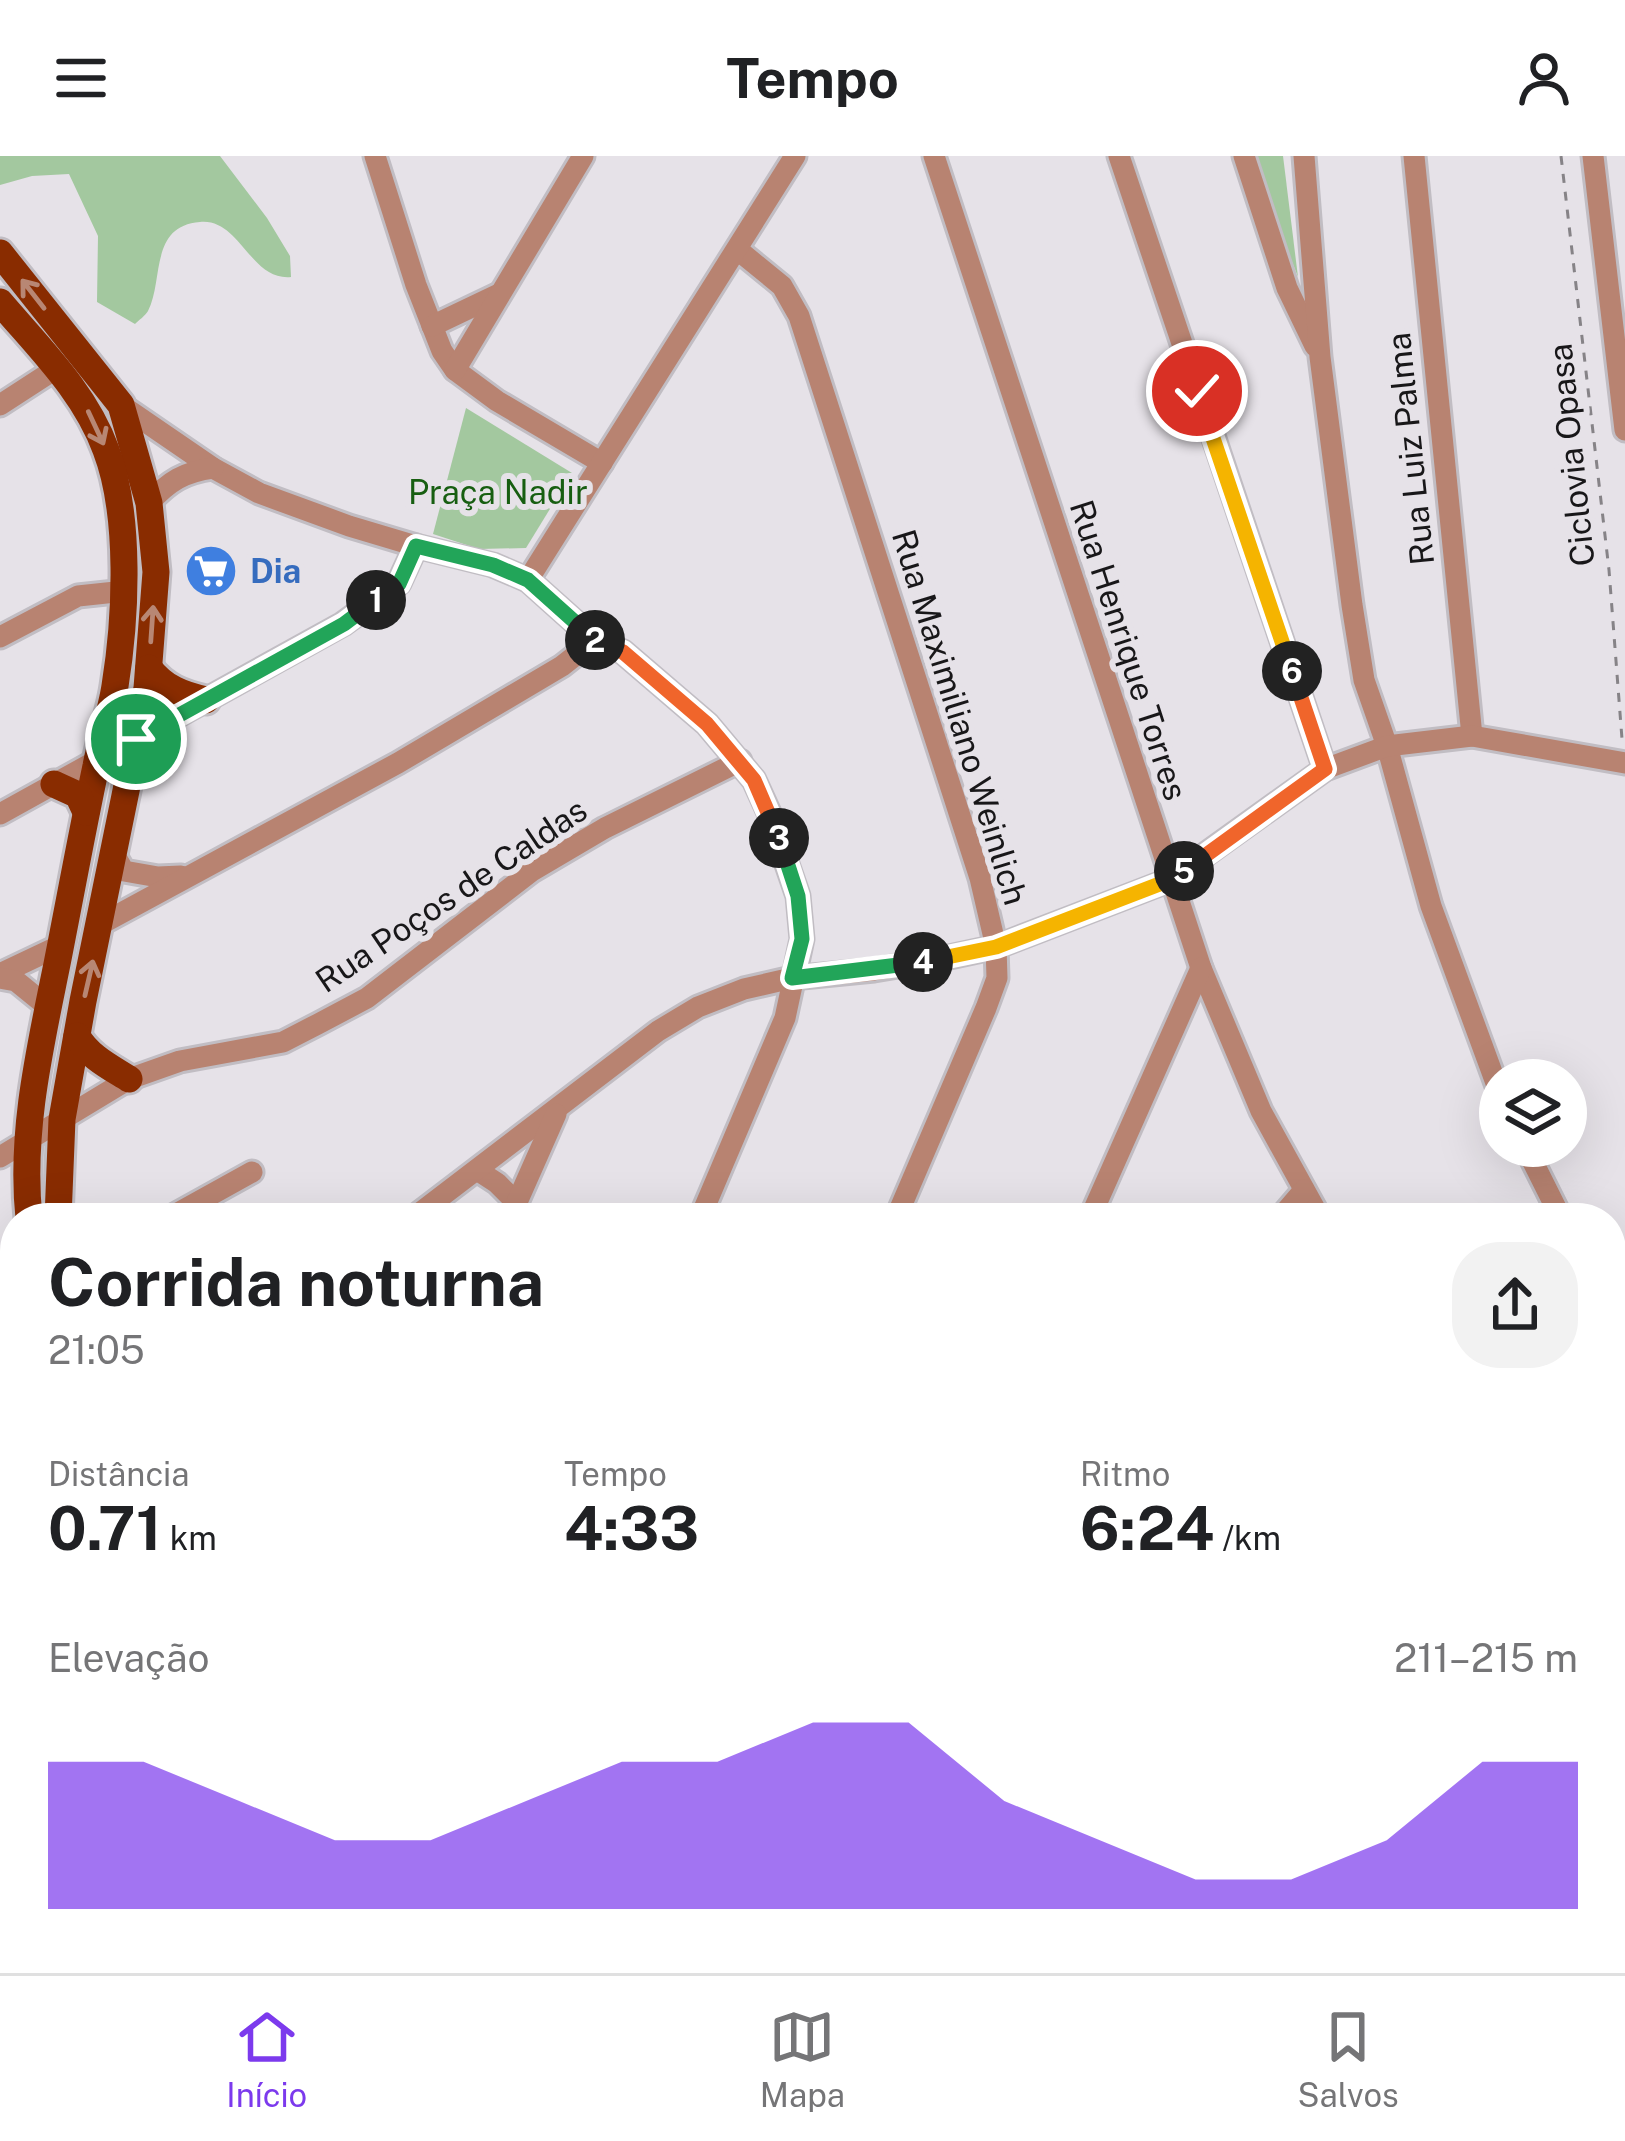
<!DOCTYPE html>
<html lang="pt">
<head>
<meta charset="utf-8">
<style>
  body { margin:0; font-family:"Public Sans",sans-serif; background:#f2f2f2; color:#202124; height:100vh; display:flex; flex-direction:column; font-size:45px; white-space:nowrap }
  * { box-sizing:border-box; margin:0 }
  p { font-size:39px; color:#757577 }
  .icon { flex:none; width:66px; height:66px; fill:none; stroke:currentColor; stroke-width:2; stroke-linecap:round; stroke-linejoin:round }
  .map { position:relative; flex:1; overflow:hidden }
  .details { position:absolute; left:0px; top:1047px; width:1626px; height:771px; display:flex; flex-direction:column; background:#fff; border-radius:48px 48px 0 0; box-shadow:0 12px 48px #0002 }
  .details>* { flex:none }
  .fabs { position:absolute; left:1479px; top:903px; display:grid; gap:24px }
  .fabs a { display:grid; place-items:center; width:108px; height:108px; border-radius:50%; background:#fff; box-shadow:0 12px 48px #0002; font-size:60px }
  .pin { position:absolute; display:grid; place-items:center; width:102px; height:102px; color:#fff; margin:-51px; border:6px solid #fff; border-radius:50%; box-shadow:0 3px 12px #0007 }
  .km { position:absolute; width:60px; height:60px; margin:-30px; border-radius:50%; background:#222; color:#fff; font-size:33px; line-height:60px; text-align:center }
  .round { display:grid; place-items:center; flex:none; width:126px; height:126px; border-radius:48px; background:#f2f2f2 }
  .head { display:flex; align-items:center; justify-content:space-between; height:204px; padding:0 48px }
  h1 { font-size:66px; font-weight:700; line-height:90px }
  .metrics { display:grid; grid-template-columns:repeat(3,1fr); gap:18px; height:204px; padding:12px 48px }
  .metrics div { display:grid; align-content:center }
  .metrics b { font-size:60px; font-weight:700 }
  .metrics small { font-size:33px; font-weight:400 }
  .metrics p { font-size:33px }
  .chart { height:336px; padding:24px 48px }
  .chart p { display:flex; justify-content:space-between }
  .chart svg { width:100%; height:216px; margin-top:12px; fill:#7c3aed; opacity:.7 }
  header { display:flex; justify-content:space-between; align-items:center; height:156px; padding:0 48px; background:#fff; font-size:54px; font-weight:700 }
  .tabs { display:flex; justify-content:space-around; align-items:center; height:168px; border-top:3px solid #e0e0e0; background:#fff; font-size:33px; color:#757577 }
  .tabs a { display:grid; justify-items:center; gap:6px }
  .tabs .on { color:#7c3aed }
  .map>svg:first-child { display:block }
  .green { fill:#a3c89f }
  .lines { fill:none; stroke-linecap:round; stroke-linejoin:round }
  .minor-casing { stroke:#c1bdc3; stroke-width:27 }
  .major-casing { stroke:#c1bdc3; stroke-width:33 }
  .path { stroke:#868387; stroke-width:3; stroke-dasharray:9 9; stroke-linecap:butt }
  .minor { stroke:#b88371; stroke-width:21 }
  .major { stroke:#892c00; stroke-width:27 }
  .oneway { stroke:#b88774 }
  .split-1-casing { stroke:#fff; stroke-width:24 }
  .split-2-casing { stroke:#fff; stroke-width:24 }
  .split-3-casing { stroke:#fff; stroke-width:24 }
  .split-4-casing { stroke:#fff; stroke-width:24 }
  .split-5-casing { stroke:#fff; stroke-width:24 }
  .split-6-casing { stroke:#fff; stroke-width:24 }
  .split-7-casing { stroke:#fff; stroke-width:24 }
  .split-1 { stroke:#22a559; stroke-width:15 }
  .split-2 { stroke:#22a559; stroke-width:15 }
  .split-3 { stroke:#f0652b; stroke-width:15 }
  .split-4 { stroke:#22a559; stroke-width:15 }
  .split-5 { stroke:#f5b400; stroke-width:15 }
  .split-6 { stroke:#f0652b; stroke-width:15 }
  .split-7 { stroke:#f5b400; stroke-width:15 }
  .labels { text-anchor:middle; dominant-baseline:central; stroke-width:12; stroke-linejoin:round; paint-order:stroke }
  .street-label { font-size:33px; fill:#181719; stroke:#e6e2e8 }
  .park-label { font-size:33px; fill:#175e11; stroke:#e6e2e8 }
  .shop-label { font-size:33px; font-weight:bold; fill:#366cbe; stroke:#e6e2e8; text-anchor:start }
</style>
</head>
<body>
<header><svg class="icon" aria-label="menu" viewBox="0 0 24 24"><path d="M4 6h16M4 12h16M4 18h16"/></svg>Tempo<svg class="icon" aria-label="person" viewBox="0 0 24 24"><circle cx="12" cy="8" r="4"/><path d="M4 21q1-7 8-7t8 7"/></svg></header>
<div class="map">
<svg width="1625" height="1817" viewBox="0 0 1625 1817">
  <rect width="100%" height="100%" fill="#e6e2e8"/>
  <g class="green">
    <path d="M 0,0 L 220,0 L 267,62 L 290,100 L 291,121 C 250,125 240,62 200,66 C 149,70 164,124 148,155 C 146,159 138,165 135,168 L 97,146 L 98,80 L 69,18 L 32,20 L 0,29 Z"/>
    <path d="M 1250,0 L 1283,0 L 1298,121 Z"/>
    <path d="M 466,252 L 572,317 L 526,392 L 479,393 L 433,378 Z"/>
  </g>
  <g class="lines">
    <g class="minor-casing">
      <g id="minor">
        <path d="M 375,0 L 416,129 L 442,195 L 455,214 L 497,245 L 602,307"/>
        <path d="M 934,0 L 1201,812 L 1261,955 L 1320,1062"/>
        <path d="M 1119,0 L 1325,613"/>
        <path d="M 1244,0 L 1287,132 L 1315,190"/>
        <path d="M 1304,0 L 1320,201 L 1352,449 L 1364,524 L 1387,590 L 1431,750 L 1500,938"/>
        <path d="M 1414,0 L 1472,580"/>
        <path d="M 1593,0 L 1625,274"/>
        <path d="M 738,94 L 782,130 L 799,160 L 980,722 L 996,791 L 997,822 L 986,852 L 896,1062"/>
        <path d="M 432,170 L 497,139"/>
        <path d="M 455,214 L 583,0"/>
        <path d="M 0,249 L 57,212"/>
        <path d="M 121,249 L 213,312 L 259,337 L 349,370 L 416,390 L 493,409 L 528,424 L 595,484 L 623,496 L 707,568 L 754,624 L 770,659 L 798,740 L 802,783 L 785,862 L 700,1062"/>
        <path d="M 149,347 C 169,325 184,316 213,312"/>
        <path d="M 528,424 L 795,0"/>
        <path d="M 0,481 L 78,440 L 125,435"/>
        <path d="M 0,658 L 343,468 L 399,427 L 416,390"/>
        <path d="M 114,698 L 124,715 L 158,721 L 181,720"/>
        <path d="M 101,768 L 398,607 L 562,510 L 595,484"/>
        <path d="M 0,818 L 61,789"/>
        <path d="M 0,822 L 16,825 L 48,851"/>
        <path d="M 1525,990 L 1561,1062"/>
        <path d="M 0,1001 L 129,923 L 180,905 L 283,886 L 318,868 L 367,842 L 532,715 L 605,672 L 740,605"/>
        <path d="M 477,1014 L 497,1027 L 516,1046"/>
        <path d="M 169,1062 L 252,1016"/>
        <path d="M 413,1062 L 658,875 L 698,851 L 744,833 L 792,822 L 874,814 L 940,803 L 996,791 L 1170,724 L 1325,613 L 1387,590 L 1472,580 L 1625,607"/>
        <path d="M 510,1062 L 556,958"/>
        <path d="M 1090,1062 L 1201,812"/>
        <path d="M 1280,1062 L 1304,1034"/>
        <path d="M 1611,1148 L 1625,1169"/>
        <path d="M 0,1177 L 15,1170"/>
        <path d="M 0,1370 L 15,1331"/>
        <path d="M 1611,1693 L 1625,1657"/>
        <path d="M 0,1749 L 15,1715"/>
        <path d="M 134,1817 L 140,1803"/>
        <path d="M 298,1817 L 304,1803"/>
        <path d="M 464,1817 L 470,1803"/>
        <path d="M 502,1817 L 508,1803"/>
        <path d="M 546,1817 L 553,1803"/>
        <path d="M 756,1817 L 762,1803"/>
        <path d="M 794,1817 L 895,1803"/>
        <path d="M 942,1817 L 948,1803"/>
        <path d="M 1140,1817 L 1146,1803"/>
        <path d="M 1335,1817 L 1341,1803"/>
        <path d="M 1557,1817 L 1564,1803"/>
      </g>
    </g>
    <g class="major-casing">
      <g id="major">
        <path d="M 0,97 L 121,249 L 149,347 L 156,416 L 147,532 L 83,845 L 62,963 L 58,1062"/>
        <path d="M 0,146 C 39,192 85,236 106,294 C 131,359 126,462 115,530 C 111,557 101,583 96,610 C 82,676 70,742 57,808 C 40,892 20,977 29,1062"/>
        <path d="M 149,512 C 164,532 183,539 206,544"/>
        <path d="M 54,628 L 78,639 L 86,656"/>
        <path d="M 77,880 C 88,900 110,911 129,923"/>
        <path d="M 1611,1434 L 1611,1433"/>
        <path d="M 1611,1491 L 1625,1488"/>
        <path d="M 1611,1521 L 1625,1519"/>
      </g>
    </g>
    <path class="path" d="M 1561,0 L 1609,414 L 1622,583"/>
    <use href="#minor" class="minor"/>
    <use href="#major" class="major"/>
  </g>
  <defs><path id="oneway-shaft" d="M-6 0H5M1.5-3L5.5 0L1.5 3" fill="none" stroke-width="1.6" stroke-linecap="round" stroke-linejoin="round" transform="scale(3)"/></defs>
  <g class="oneway">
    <use href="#oneway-shaft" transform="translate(33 138) rotate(-128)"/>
    <use href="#oneway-shaft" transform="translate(96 272) rotate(65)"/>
    <use href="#oneway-shaft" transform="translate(152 468) rotate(-86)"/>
    <use href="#oneway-shaft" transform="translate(89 822) rotate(-77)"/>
  </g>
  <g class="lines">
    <g class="split-1-casing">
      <path id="split-1" d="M 136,583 L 344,468 L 376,444"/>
    </g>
    <g class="split-2-casing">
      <path id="split-2" d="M 376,444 L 399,428 L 416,390 L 493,409 L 528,424 L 595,484"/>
    </g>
    <g class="split-3-casing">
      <path id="split-3" d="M 595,484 L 623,496 L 707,568 L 754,624 L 779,682"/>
    </g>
    <g class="split-4-casing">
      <path id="split-4" d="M 779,682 L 798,740 L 802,783 L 792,822 L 923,806"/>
    </g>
    <g class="split-5-casing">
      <path id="split-5" d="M 923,806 L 996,791 L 1170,724 L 1184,715"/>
    </g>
    <g class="split-6-casing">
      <path id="split-6" d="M 1184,715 L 1325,613 L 1292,515"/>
    </g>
    <g class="split-7-casing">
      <path id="split-7" d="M 1197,235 L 1292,515"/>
    </g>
    <use href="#split-1" class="split-1"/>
    <use href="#split-2" class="split-2"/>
    <use href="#split-3" class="split-3"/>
    <use href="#split-4" class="split-4"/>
    <use href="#split-5" class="split-5"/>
    <use href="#split-6" class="split-6"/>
    <use href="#split-7" class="split-7"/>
  </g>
  <defs>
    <g id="supermarket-disc" transform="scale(2.7)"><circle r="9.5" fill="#3f7fe0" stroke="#e6e2e8"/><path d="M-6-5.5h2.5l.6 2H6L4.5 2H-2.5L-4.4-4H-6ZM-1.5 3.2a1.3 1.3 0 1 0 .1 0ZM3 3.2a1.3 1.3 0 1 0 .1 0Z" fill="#fff"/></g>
  </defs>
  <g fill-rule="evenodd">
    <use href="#supermarket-disc" x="211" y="415"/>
  </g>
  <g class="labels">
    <g class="street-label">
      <text transform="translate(1410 293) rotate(-96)">Rua Luiz Palma</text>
      <text transform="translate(1571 299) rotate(-96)">Ciclovia Opasa</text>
      <text transform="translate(1129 494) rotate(72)">Rua Henrique Torres</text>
      <text transform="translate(960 561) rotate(73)">Rua Maximiliano Weinlich</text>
      <text transform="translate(451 739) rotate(-34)">Rua Poços de Caldas</text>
    </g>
    <g class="park-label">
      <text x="498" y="336">Praça Nadir</text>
    </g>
    <g class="shop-label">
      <text x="250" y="415">Dia</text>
    </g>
  </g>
</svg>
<div class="fabs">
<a><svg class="icon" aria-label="layers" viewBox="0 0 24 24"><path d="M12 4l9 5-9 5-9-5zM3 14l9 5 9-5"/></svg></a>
</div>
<div class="pin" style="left:136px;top:583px;background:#1e9e55"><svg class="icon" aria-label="arrive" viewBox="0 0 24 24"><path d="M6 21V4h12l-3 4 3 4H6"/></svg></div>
<div class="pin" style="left:1197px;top:235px;background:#d93025"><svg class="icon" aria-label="check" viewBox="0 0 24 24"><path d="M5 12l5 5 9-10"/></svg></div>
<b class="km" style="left:376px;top:444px">1</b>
<b class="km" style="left:595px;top:484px">2</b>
<b class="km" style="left:779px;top:682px">3</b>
<b class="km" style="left:923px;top:806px">4</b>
<b class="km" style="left:1184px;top:715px">5</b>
<b class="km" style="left:1292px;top:515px">6</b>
<section class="details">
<div class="head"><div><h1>Corrida noturna</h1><p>21:05</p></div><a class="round"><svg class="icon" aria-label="share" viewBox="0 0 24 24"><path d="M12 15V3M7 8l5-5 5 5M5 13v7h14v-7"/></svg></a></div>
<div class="metrics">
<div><p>Distância</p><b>0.71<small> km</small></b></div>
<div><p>Tempo</p><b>4:33</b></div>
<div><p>Ritmo</p><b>6:24<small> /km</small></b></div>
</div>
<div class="chart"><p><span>Elevação</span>211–215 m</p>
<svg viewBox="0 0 160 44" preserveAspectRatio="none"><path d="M0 44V14L10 14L20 22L30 30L40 30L50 22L60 14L70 14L80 6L90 6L100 22L110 30L120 38L130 38L140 30L150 14L160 14V44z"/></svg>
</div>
</section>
</div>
<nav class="tabs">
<a class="on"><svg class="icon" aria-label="home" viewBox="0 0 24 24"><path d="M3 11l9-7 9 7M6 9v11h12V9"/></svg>Início</a>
<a><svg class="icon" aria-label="map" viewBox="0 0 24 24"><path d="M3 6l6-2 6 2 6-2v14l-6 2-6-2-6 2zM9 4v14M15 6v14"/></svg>Mapa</a>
<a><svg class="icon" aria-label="saved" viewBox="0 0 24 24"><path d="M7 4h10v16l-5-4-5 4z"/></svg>Salvos</a>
</nav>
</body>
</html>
